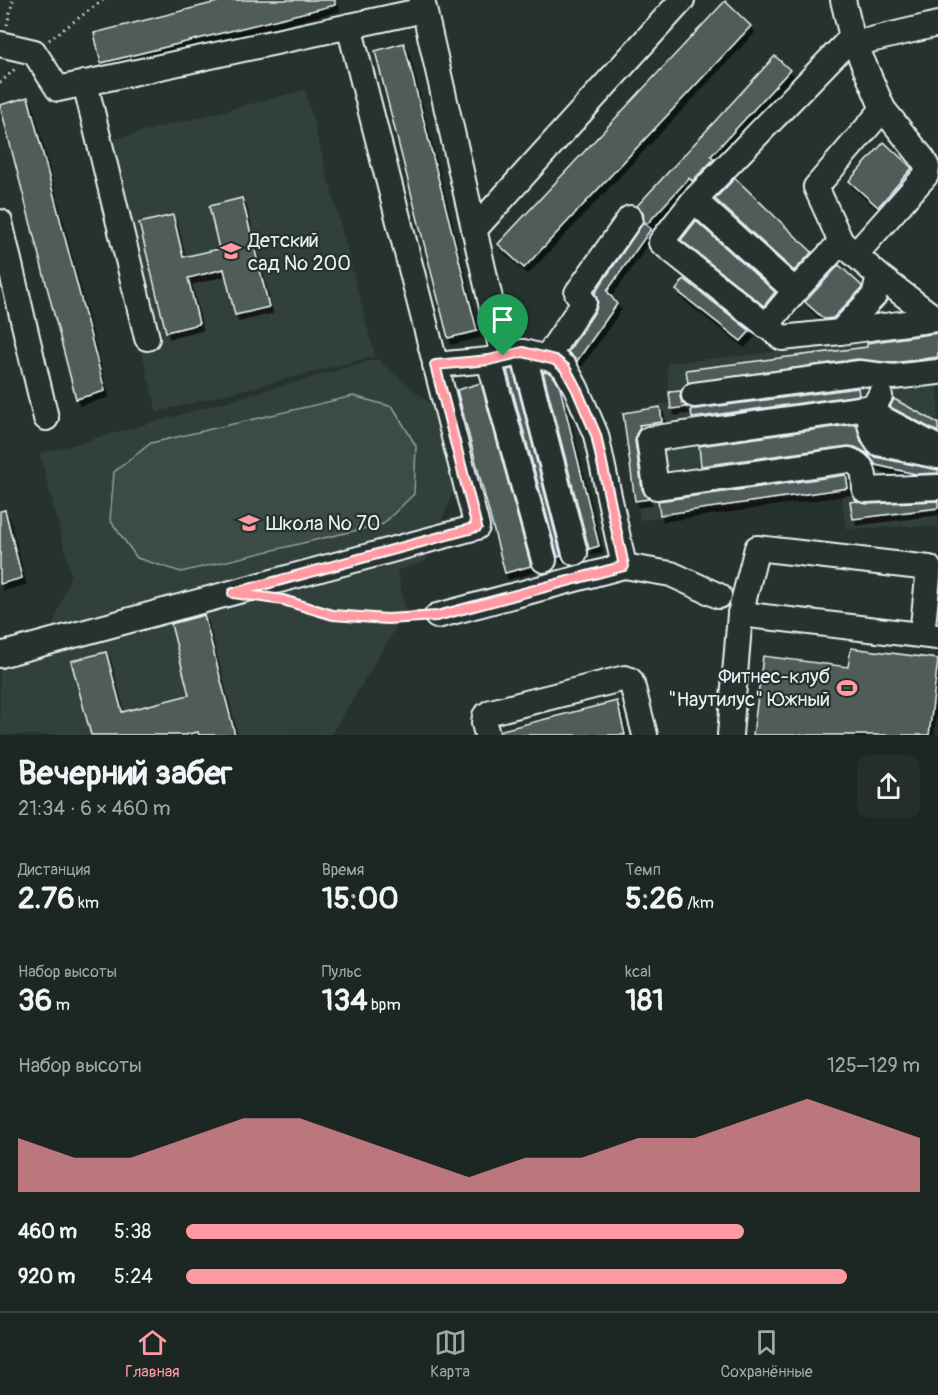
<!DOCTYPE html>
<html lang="ru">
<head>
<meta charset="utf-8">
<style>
  body { margin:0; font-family:Pangolin,sans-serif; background:#252e2a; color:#f1f3f6; height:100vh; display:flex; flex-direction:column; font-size:22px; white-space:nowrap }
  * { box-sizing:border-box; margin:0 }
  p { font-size:20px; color:#a0a5a5 }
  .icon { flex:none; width:33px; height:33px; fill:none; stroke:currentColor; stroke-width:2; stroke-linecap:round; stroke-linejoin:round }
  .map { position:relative; height:735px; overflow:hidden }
  .side { display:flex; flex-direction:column; background:#1c2622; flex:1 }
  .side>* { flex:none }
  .pin { position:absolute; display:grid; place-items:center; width:51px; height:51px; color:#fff; margin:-62px -26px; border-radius:50% 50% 50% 0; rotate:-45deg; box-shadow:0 0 6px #0007 }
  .pin .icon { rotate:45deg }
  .round { display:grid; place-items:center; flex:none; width:63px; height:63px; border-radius:12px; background:#252e2a }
  .head { display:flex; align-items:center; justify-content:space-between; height:102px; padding:0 18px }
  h1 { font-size:33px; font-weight:700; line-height:45px }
  .stats { display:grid; grid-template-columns:repeat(3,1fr); gap:9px; height:102px; padding:6px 18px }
  .stats div { display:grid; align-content:center }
  .stats b { font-size:30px; font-weight:700 }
  .stats small { font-size:16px; font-weight:400 }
  .stats p { font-size:16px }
  .chart { height:168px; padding:12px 18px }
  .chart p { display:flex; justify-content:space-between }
  .chart svg { width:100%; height:108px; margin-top:6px; fill:#ff9aa2; opacity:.7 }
  ul { padding:0 18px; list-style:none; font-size:20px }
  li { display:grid; grid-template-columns:96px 72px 1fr; align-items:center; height:45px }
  li i { height:15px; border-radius:8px; background:#ff9aa2 }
  .tab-bar { display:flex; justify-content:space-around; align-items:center; height:84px; border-top:2px solid #3a4340; background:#1c2622; font-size:16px; color:#a0a5a5 }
  .tab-bar a { display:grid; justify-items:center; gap:3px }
  .tab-bar .active { color:#ff9aa2 }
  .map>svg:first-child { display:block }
  .built { fill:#333f3a }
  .green { fill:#3e4b47; stroke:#939ea0; stroke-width:1.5 }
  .building { fill:#505c59; stroke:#e8f1f8; stroke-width:1.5; filter:url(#shadow) }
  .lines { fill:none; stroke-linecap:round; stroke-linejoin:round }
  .minor-casing { stroke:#e8f1f8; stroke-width:28 }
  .path { stroke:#e8f1f8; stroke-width:3; stroke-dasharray:1.5 4.5; stroke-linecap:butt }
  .minor { stroke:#26332d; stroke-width:24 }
  .route-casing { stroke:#fff; stroke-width:12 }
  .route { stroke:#ff9aa2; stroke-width:8 }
  .labels { text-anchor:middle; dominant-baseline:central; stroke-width:4.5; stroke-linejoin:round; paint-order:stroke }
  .poi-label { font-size:20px; fill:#e8f1f8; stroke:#26332d; text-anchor:start }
</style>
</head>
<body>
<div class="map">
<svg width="938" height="735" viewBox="0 0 938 735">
  <defs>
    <filter id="shadow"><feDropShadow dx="3.5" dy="6" stdDeviation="0" flood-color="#0009"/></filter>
  </defs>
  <rect width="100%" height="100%" fill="#26332d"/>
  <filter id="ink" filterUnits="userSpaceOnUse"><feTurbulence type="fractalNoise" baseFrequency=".0167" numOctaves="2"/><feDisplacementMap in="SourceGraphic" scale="12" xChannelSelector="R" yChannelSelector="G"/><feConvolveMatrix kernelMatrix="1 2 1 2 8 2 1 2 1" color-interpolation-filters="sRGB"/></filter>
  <g filter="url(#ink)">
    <g class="built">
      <path d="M 305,90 L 375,356 L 157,412 L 88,146 Z"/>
      <path d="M 938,336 L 938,527 L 906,526 L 846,529 L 841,496 L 640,520 L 627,411 L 669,403 L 667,363 Z"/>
      <path d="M 377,359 L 436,409 L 456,485 L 425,562 L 397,570 L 406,611 L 331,735 L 0,735 L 0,668 L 6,653 L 48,639 L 71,574 L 40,454 Z"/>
    </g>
    <path class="green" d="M 353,396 L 393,407 L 416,446 L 414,494 L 383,524 L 181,572 L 137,558 L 110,520 L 114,472 L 151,443 Z"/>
    <g class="building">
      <path d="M 225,0 L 335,0 L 335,5 L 101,63 L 94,33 Z"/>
      <path d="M 725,1 L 751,26 L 524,268 L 498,244 Z"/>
      <path d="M 404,43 L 477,331 L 448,338 L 375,51 Z"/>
      <path d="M 775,56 L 790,70 L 711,156 L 714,159 L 692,181 L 689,178 L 647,224 L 644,221 L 643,212 L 637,206 Z"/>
      <path d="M 28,97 L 105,391 L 76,399 L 0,105 Z"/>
      <path d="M 884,142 L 912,168 L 878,207 L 849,181 Z"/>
      <path d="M 735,178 L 812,252 L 794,271 L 715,199 Z"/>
      <path d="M 242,198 L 269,307 L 235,315 L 224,269 L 188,278 L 199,324 L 166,332 L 139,223 L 173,215 L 183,257 L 219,249 L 209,206 Z"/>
      <path d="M 696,221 L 775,292 L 764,306 L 681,240 Z"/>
      <path d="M 643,223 L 651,229 L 607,291 L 617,304 L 577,361 L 568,352 L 596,310 L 598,301 L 595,293 Z"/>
      <path d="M 839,265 L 862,286 L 861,289 L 833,318 L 824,319 L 805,302 Z"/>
      <path d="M 684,279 L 750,331 L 741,341 L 676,290 Z"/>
      <path d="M 938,333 L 938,357 L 893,363 L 858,359 L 688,383 L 686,370 L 867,347 L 867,343 Z"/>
      <path d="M 513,369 L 561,556 L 558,557 L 507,370 Z"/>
      <path d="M 543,372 L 549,373 L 554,377 L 560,388 L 599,546 L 589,549 Z"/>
      <path d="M 481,383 L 531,566 L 505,573 L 457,390 Z"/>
      <path d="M 858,388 L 859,395 L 692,418 L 691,409 L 696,409 Z"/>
      <path d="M 681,391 L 680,397 L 682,403 L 687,407 L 671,409 L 669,392 Z"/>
      <path d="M 894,399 L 938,423 L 938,432 L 890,407 Z"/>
      <path d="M 660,407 L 662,422 L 639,425 L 640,428 L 636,434 L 635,441 L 642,489 L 645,495 L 649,499 L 635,501 L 623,413 Z"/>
      <path d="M 856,424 L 861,442 L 870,455 L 875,457 L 938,470 L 938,473 L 916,474 L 876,465 L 867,453 L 855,447 L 848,446 L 701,466 L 699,446 Z"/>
      <path d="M 846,475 L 848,488 L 660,515 L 658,501 Z"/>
      <path d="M 857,501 L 866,504 L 938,501 L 938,508 L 853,519 L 850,502 Z"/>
      <path d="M 5,510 L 22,578 L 0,584 L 0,511 Z"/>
      <path d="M 204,615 L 235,735 L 199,735 L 198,732 L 185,735 L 91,735 L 71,661 L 106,652 L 122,712 L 189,695 L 171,624 Z"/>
      <path d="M 851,648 L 938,659 L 929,735 L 753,735 L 763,656 L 848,667 Z"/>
      <path d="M 617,701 L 625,735 L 503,735 L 502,730 Z"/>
    </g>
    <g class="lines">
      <g class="minor-casing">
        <g id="minor">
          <path d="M 422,0 L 503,356"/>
          <path d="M 852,37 L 883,109 L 816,187 L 841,242 L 879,276 L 874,296 L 840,332 L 936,319 L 938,317"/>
          <path d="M 852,37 L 862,42 L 938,24"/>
          <path d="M 0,44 L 34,52 L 58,89 L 424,10"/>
          <path d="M 85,83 L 147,338"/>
          <path d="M 694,200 L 795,291"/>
          <path d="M 0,222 L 46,418"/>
          <path d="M 474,230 L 682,0"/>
          <path d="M 855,255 L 926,175 L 927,167 L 923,159 L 883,109"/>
          <path d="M 879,276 L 936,319"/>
          <path d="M 766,326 L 795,291 L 841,242"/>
          <path d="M 840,332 L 782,338 L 661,242 L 694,200 L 852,37 L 843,0"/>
          <path d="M 523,352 L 555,360 L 565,368 L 576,388 L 596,435 L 624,566"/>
          <path d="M 547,357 L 584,302 L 577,293 L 630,218"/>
          <path d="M 489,360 L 544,560"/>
          <path d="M 435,365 L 489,360 L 523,352 L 575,553"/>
          <path d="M 694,395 L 860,373 L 893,377 L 938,372"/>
          <path d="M 880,396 C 868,415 866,423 878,443 L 938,456"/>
          <path d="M 873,407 L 649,439 L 656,487 L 849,460 C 866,466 864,475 865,490 L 938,487"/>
          <path d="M 870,412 L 938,448"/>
          <path d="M 740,614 L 937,637"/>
          <path d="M 437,616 L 624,566 L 671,574 L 719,596"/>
          <path d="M 0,655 L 477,527 L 349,26"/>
          <path d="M 487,735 L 484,723 L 485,716 L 491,712 L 625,678 L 630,680 L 632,684 L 645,735"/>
          <path d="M 730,735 L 740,614 L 757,548 L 929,568 L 922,635"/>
        </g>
      </g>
      <g class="path">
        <path d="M 7,25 L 13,0"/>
        <path d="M 49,40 L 103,0"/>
        <path d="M 0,83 L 16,68"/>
        <path d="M 282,600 L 333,615 L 387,619 L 417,617"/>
      </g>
      <use href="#minor" class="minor"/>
    </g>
  </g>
  <g class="lines" filter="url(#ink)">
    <g class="route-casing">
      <path id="route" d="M 523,352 L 555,360 L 565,368 L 576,388 L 596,435 L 624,566 L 437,616 L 387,619 L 333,615 L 283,600 L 233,593 L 477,527 L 435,365 L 489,360 Z"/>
    </g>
    <use href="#route" class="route"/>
  </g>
  <defs>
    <g id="school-bare" transform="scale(1.62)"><path d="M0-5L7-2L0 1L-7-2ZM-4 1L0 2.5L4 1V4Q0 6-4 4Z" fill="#ff9aa2" stroke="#26332d" stroke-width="2.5" paint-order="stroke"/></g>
    <g id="stadium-bare" transform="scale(1.62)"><path d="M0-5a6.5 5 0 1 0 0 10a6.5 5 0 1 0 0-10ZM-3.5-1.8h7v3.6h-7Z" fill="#ff9aa2" stroke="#26332d" stroke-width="2.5" paint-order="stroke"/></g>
  </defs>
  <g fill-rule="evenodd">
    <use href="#school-bare" x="231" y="251"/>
    <use href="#school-bare" x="249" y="523"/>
    <use href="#stadium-bare" x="847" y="688"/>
  </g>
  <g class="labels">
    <g class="poi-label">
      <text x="248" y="240">Детский<tspan x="248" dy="23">сад № 200</tspan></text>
      <text x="266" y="523">Школа № 70</text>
      <text x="830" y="676" text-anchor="end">Фитнес-клуб<tspan x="830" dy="23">"Наутилус" Южный</tspan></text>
    </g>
  </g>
</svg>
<div class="pin" style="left:503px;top:356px;background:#1e9e55"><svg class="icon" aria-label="arrive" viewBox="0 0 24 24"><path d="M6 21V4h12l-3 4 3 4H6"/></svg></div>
</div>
<section class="side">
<div class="head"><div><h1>Вечерний забег</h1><p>21:34 · 6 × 460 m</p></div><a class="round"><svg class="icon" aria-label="share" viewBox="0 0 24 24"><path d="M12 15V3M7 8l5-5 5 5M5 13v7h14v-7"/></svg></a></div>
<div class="stats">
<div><p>Дистанция</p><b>2.76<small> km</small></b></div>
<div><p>Время</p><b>15:00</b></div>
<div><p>Темп</p><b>5:26<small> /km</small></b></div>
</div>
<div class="stats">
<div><p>Набор высоты</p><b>36<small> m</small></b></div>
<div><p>Пульс</p><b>134<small> bpm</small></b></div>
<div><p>kcal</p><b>181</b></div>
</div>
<div class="chart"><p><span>Набор высоты</span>125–129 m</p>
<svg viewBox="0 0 160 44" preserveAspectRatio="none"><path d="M0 44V22L10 30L20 30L30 22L40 14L50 14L60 22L70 30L80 38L90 30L100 30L110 22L120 22L130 14L140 6L150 14L160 22V44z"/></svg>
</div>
<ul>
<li><b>460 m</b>5:38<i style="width:76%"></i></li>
<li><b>920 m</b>5:24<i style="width:90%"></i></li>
</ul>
</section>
<nav class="tab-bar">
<a class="active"><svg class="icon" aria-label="home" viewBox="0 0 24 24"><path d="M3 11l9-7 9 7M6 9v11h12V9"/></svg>Главная</a>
<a><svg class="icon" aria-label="map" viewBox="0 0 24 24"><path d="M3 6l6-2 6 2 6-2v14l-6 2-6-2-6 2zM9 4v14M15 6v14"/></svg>Карта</a>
<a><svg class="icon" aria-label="saved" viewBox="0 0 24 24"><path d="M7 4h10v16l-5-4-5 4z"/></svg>Сохранённые</a>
</nav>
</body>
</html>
